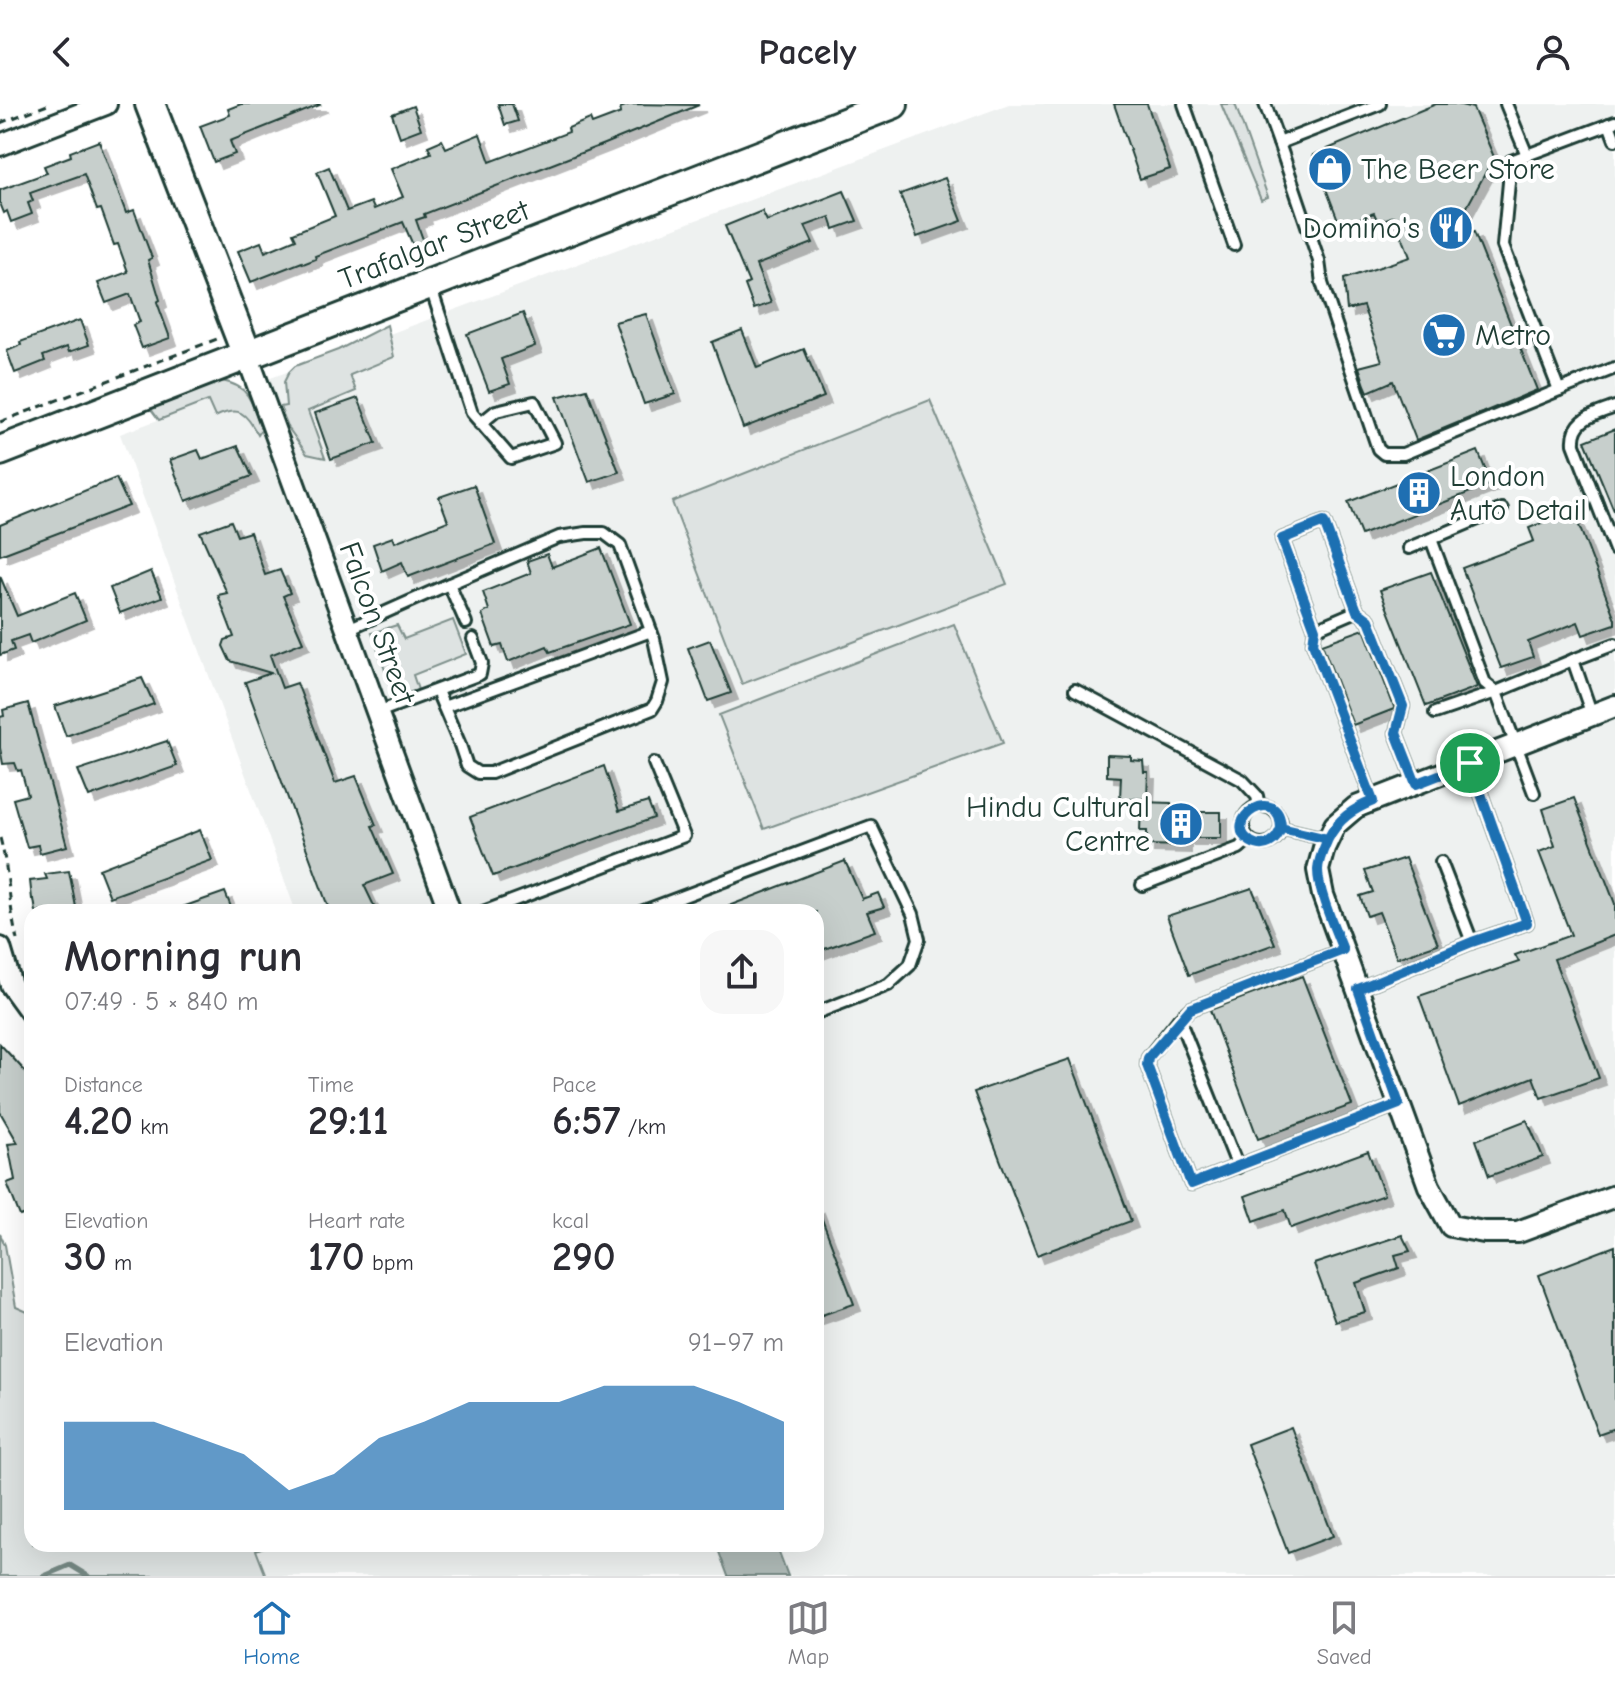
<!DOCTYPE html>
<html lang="en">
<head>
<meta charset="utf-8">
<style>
  body { margin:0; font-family:"Comic Neue",sans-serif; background:#f7f7f7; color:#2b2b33; height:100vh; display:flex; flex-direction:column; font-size:30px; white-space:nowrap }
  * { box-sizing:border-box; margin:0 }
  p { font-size:26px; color:#7c7c81 }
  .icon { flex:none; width:44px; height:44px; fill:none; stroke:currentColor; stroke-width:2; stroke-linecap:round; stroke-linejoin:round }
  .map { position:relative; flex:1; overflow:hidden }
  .details { position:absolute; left:24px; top:800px; width:800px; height:648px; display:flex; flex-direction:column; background:#fff; border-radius:24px; box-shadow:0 8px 32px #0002 }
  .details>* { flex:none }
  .pin { position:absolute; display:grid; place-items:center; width:68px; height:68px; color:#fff; margin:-34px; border:4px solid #fff; border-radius:50%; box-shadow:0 2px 8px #0007 }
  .round { display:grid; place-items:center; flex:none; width:84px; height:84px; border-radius:24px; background:#f7f7f7 }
  .overview { display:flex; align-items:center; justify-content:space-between; height:136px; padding:0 40px }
  h1 { font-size:44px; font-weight:800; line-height:60px }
  .stats { display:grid; grid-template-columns:repeat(3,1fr); gap:12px; height:136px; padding:8px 40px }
  .stats div { display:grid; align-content:center }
  .stats b { font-size:40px; font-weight:800 }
  .stats small { font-size:22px; font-weight:400 }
  .stats p { font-size:22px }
  .chart { height:224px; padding:16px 40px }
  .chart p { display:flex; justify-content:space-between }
  .chart svg { width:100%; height:144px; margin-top:8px; fill:#1f6fb2; opacity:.7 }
  header { display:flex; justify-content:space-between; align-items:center; height:104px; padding:0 40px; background:#fff; font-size:36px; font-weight:800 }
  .dock { display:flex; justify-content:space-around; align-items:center; height:112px; border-top:2px solid #e1e1e2; background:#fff; font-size:22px; color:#7c7c81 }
  .dock a { display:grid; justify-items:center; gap:4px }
  .dock .current { color:#1f6fb2 }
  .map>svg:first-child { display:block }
  .built { fill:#eef1f0 }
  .green { fill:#dee3e2; stroke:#7e908b; stroke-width:2 }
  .water { fill:#afbab7; stroke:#758883; stroke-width:2 }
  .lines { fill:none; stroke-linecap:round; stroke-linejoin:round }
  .stream { stroke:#758883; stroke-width:5 }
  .building { fill:#c7cfcc; stroke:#1f3d34; stroke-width:2; filter:url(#shadow) }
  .lane-casing { stroke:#1f3d34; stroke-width:16 }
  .street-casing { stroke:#1f3d34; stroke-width:26 }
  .secondary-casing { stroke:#1f3d34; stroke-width:34 }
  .path { stroke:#1f3d34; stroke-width:3; stroke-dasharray:8 6; stroke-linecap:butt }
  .lane { stroke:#fff; stroke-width:10 }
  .street { stroke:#fff; stroke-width:20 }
  .secondary { stroke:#fff; stroke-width:28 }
  .route-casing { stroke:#fff; stroke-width:16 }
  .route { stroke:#1f6fb2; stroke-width:10 }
  .labels { text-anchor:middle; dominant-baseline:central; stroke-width:8; stroke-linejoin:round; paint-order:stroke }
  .poi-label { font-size:30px; fill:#1f3d34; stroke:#fff; text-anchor:start }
  .street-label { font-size:30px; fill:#1f3d34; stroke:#fff }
</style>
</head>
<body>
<header><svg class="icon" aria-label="back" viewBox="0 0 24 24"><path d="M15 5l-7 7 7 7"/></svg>Pacely<svg class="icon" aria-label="person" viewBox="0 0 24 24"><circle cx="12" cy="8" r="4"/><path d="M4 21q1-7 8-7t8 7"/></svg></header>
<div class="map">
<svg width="1615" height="1472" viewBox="0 0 1615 1472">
  <defs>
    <filter id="shadow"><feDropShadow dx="7" dy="7" stdDeviation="0" flood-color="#0004"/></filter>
  </defs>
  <rect width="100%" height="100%" fill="#fff"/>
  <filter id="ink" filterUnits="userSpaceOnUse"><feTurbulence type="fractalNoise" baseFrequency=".0125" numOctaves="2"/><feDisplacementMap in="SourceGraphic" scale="16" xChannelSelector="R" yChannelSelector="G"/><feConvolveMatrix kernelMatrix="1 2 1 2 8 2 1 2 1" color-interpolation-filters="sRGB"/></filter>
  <g filter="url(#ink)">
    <path class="built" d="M 1009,0 L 1615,0 L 1615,1472 L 266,1472 L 256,1446 L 271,1440 L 816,1440 L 816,808 L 296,808 L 120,330 Z"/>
    <g class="green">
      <path d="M 1221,0 L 1235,0 L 1268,93 L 1261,96 Z"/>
      <path d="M 387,221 L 394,253 L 350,271 L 356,287 L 308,307 L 325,354 L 307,350 L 289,325 L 280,303 L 286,302 L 284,278 L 289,268 L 295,262 L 338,246 Z"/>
      <path d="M 213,276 C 250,279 249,294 262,325 L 258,331 C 245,309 241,301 215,313 L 208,297 L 159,316 L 148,301 Z"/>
      <path d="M 930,296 L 1007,480 L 742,580 L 672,398 Z"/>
      <path d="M 453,516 L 466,550 L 413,571 L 418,586 L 401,593 L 393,589 L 372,529 L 397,521 L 404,535 Z"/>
      <path d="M 954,520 L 1003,639 L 764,725 L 719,611 Z"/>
      <path d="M 0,1130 L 5,1141 L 16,1203 L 32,1210 L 32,1440 L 271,1440 L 256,1446 L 266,1472 L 0,1472 Z"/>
    </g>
    <path class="water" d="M 716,1440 L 776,1440 L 788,1472 L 728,1472 Z"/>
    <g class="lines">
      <path class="stream" d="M 44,1472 L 70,1461 L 88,1472"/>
    </g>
    <g class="building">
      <path d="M 241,0 L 319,0 L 320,1 L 230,37 L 235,50 L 214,58 L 200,22 L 230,11 L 228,5 Z"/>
      <path d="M 498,0 L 512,0 L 518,17 L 505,21 Z"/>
      <path d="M 630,0 L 699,1 L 604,40 L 424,110 L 425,113 L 416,116 L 426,144 L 416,148 L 403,118 L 315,152 L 316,155 L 303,160 L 302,158 L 251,178 L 238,147 L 261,138 L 265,148 L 296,135 L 293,129 L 335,112 L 317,68 L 329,63 L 347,107 L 371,98 L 374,105 L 403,93 L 391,65 L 431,49 L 428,42 L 442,36 L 446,44 L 480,30 L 490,58 L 569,28 L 568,24 L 590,15 L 592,20 L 621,9 L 620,4 Z"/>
      <path d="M 1114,0 L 1147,0 L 1170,65 L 1140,75 Z"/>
      <path d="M 1436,0 L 1457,0 L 1473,4 L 1494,53 L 1449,136 L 1474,128 L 1537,286 L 1416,336 L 1393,277 L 1368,288 L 1365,281 L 1359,263 L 1382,257 L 1363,202 L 1347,206 L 1344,175 L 1410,153 L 1394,112 L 1378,118 L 1374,109 L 1340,121 L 1313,51 Z"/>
      <path d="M 413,2 L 421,25 L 400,33 L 392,10 Z"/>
      <path d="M 99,37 L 126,109 L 134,106 L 152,154 L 148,156 L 160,196 L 157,198 L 170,234 L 142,244 L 133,221 L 140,218 L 130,190 L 106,199 L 98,179 L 128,168 L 118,140 L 114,141 L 101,105 L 97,106 L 84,70 L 30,89 L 33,97 L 28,99 L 32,110 L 11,118 L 7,107 L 4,109 L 0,99 L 0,86 L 47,69 L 44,62 L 71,52 L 70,48 Z"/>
      <path d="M 945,74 L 962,117 L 917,133 L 900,90 Z"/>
      <path d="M 844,87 L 857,117 L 834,125 L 830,113 L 805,122 L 813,139 L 756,161 L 771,199 L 754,205 L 745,181 L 749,179 L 725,122 L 762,107 L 767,117 Z"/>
      <path d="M 523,209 L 535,242 L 501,255 L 510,280 L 489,287 L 467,230 Z"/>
      <path d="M 646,210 L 675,290 L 644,300 L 615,218 Z"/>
      <path d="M 80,216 L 89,241 L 69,248 L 67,243 L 43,252 L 45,257 L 15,269 L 7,247 L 21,241 L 20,238 Z"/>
      <path d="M 742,226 L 757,264 L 804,245 L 824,293 L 743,324 L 712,238 Z"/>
      <path d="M 587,285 L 619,368 L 589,378 L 557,293 Z"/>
      <path d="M 358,294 L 376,339 L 331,355 L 315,309 Z"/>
      <path d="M 1615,325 L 1615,409 L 1585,337 Z"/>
      <path d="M 238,342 L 252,372 L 186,397 L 170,356 L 198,346 L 202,355 Z"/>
      <path d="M 1478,347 L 1491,380 L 1361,431 L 1348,398 Z"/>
      <path d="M 116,374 L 129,402 L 0,451 L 0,421 Z"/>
      <path d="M 474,381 L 495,440 L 408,473 L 402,458 L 382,467 L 373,440 L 393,433 L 395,438 L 448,417 L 439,393 Z"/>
      <path d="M 1573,406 L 1615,515 L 1615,520 L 1583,531 L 1578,518 L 1528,538 L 1533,553 L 1501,564 L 1462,464 L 1534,437 L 1529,424 Z"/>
      <path d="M 231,417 L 237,432 L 250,428 L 265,471 L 280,466 L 290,489 L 283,492 L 303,538 L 270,551 L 282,584 L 297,579 L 335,679 L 356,672 L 376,721 L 372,722 L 393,770 L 364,781 L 377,808 L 330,808 L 245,578 L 271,569 L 230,557 L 223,542 L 225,536 L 234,533 L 218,491 L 227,489 L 200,428 Z"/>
      <path d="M 601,444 L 630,520 L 550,548 L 547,542 L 508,558 L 502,541 L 494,543 L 482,510 L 489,506 L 483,488 L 531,469 L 527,457 L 547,450 L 552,463 Z"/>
      <path d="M 151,467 L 162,493 L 120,509 L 110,484 Z"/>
      <path d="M 1431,468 L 1477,583 L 1426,602 L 1380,486 Z"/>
      <path d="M 0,472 L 17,512 L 75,489 L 86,516 L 31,539 L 28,531 L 11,537 L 14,546 L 0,551 Z"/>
      <path d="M 1364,525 L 1394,603 L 1394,605 L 1353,621 L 1322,540 Z"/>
      <path d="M 710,536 L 731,589 L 708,597 L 688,544 Z"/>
      <path d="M 142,574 L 154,600 L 66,632 L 55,602 Z"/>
      <path d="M 28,599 L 67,742 L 40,749 L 38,741 L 27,743 L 13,695 L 28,691 L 21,666 L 18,667 L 15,659 L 3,660 L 0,644 L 0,613 L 4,612 L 3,606 Z"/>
      <path d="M 167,637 L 177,662 L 89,693 L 78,666 Z"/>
      <path d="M 1107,651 L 1131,652 L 1131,656 L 1143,657 L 1144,668 L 1148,668 L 1147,695 L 1120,694 L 1121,673 L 1107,672 Z"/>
      <path d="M 604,662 L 619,707 L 648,698 L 654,714 L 493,772 L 470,713 Z"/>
      <path d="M 1574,694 L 1615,800 L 1615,831 L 1554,855 L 1599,974 L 1541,994 L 1533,973 L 1459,1002 L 1419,892 L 1519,858 L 1515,851 L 1571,831 L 1539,748 L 1555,742 L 1543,705 Z"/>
      <path d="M 1141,698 L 1171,699 L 1172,704 L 1184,703 L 1184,708 L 1221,708 L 1221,734 L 1184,734 L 1184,742 L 1147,741 L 1147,727 L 1140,727 Z"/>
      <path d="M 200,726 L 212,756 L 110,793 L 99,765 Z"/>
      <path d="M 1405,754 L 1438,840 L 1397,854 L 1379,808 L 1367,812 L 1360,792 L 1373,788 L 1365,767 Z"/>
      <path d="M 845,757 L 862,795 L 878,789 L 884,803 L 867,808 L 875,827 L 816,848 L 816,808 L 713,808 Z"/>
      <path d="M 69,767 L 77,808 L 36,808 L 34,795 L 32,795 L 30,777 L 47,775 L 45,770 Z"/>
      <path d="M 1252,784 L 1275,840 L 1189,871 L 1167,812 Z"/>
      <path d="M 225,788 L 233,808 L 174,808 L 174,806 Z"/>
      <path d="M 1302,872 L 1352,1001 L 1258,1035 L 1210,906 Z"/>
      <path d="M 0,940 L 32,975 L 32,1108 L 20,1112 L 7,1079 L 15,1076 L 8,1040 L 18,1039 L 0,1008 Z"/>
      <path d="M 1070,955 L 1131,1117 L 1037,1151 L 974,988 Z"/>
      <path d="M 1527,1016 L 1543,1053 L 1489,1072 L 1476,1036 Z"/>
      <path d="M 1368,1047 L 1384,1091 L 1291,1124 L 1285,1106 L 1254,1117 L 1245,1092 Z"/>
      <path d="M 817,1102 L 854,1200 L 816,1213 L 816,1103 Z"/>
      <path d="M 1402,1131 L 1410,1147 L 1395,1151 L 1399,1164 L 1356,1179 L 1365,1208 L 1335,1217 L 1314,1160 Z"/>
      <path d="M 1615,1142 L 1615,1324 L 1598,1330 L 1539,1171 Z"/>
      <path d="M 1291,1323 L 1333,1432 L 1288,1449 L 1247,1340 Z"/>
    </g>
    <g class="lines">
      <g class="lane-casing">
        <g id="lane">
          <path d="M 1184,0 L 1234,141"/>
          <path d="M 1265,0 L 1279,39 L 1380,0"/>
          <path d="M 1506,0 L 1527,51"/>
          <path d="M 1615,18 L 1511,57 L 1503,142 L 1559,286 L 1615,264"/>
          <path d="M 1609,20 L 1615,36"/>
          <path d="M 1279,39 L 1319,157 L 1322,179 L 1378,345 L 1384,350 L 1403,350 L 1559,286"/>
          <path d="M 430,181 L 472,309 L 511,354 L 555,339 L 534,298 L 496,307 L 480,320"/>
          <path d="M 1615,303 C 1595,311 1572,314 1574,340 L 1615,446"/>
          <path d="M 1502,405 L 1431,435 L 1485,579 L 1496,588 L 1534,689"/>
          <path d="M 1409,444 L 1431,435"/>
          <path d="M 348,525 L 449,480 L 466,519"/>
          <path d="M 1315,525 L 1357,507"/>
          <path d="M 1573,556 L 1615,540"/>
          <path d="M 1075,586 L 1242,676 L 1257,692 L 1259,702"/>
          <path d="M 437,587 L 460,641 L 467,662 L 478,669 L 491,669 L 652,605 L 657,597 L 663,578 L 654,535 L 620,441 L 604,429 L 586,429 L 559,433 L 449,480"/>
          <path d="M 444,603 L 651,527"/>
          <path d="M 378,608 L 480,570 L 482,559 L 473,535"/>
          <path d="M 1435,609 L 1496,588 L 1573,556 L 1592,611"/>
          <path d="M 1373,697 L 1313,539 L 1315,525 L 1282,435 L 1324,418 L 1357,507 L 1369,516 L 1403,602 L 1396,629 L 1416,680"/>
          <circle cx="1262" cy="721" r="19"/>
          <path d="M 1281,724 L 1328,735"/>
          <path d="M 1441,758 L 1472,838"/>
          <path d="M 1142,781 L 1239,744 L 1248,736"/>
          <path d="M 483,808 L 684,732 L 654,659"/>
          <path d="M 641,808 L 871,722 L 913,810 L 919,835 L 910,861 L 888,881 L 816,909"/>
          <path d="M 1343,846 L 1190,905 L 1179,915 L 1148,954 L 1147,961 L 1191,1080 L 1399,1000"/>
          <path d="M 1358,885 L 1472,838 L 1527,819 L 1470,659"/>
          <path d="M 1179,915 L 1238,1063"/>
        </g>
      </g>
      <g class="street-casing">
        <g id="street">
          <path d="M 0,41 L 106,0"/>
          <path d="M 247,251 L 450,808"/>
          <path d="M 1615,602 L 1356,703 L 1335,721 L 1324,744 L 1318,766 L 1323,791 L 1429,1082 L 1451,1122 L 1484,1128 L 1518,1128 L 1615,1092"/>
          <path d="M 0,844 L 11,881 L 32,910"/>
        </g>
      </g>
      <g class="secondary-casing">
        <g id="secondary">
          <path d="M 150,0 L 247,251"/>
          <path d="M 0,347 L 893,0"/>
        </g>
      </g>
      <g class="path">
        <path d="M 0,19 L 50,0"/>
        <path d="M 0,318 L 217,235"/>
        <path d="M 0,734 C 9,767 9,802 17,836"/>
        <path d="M 26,862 L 32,875"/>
      </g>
      <use href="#lane" class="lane"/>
      <use href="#street" class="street"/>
      <use href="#secondary" class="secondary"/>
    </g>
  </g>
  <g class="lines" filter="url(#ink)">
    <g class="route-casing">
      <path id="route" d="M 1470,659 L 1416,680 L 1396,629 L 1403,602 L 1369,516 L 1357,507 L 1324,418 L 1282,435 L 1315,525 L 1313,539 L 1373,697 C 1353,705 1338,715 1328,735 L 1281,724 C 1277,737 1265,746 1251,738 C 1218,717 1280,677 1281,724 L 1328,735 C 1324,744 1318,756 1318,766 C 1318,788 1335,825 1343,846 L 1190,905 L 1148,954 L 1147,961 L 1191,1080 L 1399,1000 L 1358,885 L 1472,838 L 1527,819 L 1470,659"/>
    </g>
    <use href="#route" class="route"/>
  </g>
  <defs>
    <g id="shop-disc" transform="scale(2.3)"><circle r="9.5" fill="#1f6fb2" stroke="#fff"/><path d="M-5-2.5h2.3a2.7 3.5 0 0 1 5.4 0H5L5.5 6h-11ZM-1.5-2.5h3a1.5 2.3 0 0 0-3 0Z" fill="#fff"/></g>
    <g id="restaurant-disc" transform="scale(2.3)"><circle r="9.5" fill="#1f6fb2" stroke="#fff"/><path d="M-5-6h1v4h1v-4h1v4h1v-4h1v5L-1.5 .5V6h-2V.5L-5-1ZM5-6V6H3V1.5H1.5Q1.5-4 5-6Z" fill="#fff"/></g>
    <g id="supermarket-disc" transform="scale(2.3)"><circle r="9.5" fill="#1f6fb2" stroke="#fff"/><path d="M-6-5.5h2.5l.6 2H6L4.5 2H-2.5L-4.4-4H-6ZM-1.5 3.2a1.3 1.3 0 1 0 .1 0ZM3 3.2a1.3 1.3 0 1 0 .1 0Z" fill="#fff"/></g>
    <g id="building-disc" transform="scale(2.3)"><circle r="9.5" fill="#1f6fb2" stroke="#fff"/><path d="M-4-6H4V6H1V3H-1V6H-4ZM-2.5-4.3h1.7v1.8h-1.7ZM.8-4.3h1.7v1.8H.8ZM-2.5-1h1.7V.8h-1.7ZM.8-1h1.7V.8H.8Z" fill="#fff"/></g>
  </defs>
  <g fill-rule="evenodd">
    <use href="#shop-disc" x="1330" y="65"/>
    <use href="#restaurant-disc" x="1451" y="124"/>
    <use href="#supermarket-disc" x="1444" y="231"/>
    <use href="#building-disc" x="1419" y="389"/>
    <use href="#building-disc" x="1181" y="720"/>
  </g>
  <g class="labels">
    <g class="poi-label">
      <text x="1361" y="65">The Beer Store</text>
      <text x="1420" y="124" text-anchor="end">Domino's</text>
      <text x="1475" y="231">Metro</text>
      <text x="1450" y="372">London<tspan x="1450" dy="34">Auto Detail</tspan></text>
      <text x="1150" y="703" text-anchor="end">Hindu Cultural<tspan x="1150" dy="34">Centre</tspan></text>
    </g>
    <g class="street-label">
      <text transform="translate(434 141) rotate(-21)">Trafalgar Street</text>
      <text transform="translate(377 519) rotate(70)">Falcon Street</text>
    </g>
  </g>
</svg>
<div class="pin" style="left:1470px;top:659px;background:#1e9e55"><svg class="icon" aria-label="arrive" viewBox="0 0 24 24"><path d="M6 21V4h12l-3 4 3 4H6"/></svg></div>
<section class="details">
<div class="overview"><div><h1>Morning run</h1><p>07:49 · 5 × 840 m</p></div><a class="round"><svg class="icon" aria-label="share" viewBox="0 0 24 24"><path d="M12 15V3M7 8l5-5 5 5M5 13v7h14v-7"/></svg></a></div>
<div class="stats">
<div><p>Distance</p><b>4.20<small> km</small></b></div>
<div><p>Time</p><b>29:11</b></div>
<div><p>Pace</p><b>6:57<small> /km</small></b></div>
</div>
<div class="stats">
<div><p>Elevation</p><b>30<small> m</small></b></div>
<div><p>Heart rate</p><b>170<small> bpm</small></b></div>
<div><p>kcal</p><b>290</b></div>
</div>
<div class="chart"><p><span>Elevation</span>91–97 m</p>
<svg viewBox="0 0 160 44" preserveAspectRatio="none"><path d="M0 44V17L10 17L20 17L30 22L40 27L50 38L60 33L70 22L80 17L90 11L100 11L110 11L120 6L130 6L140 6L150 11L160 17V44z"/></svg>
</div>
</section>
</div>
<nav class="dock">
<a class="current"><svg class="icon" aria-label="home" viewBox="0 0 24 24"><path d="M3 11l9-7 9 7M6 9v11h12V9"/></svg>Home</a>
<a><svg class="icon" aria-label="map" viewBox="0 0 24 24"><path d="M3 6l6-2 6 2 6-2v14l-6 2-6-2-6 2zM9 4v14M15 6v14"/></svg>Map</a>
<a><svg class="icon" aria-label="saved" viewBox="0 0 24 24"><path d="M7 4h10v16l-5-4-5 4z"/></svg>Saved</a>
</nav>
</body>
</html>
